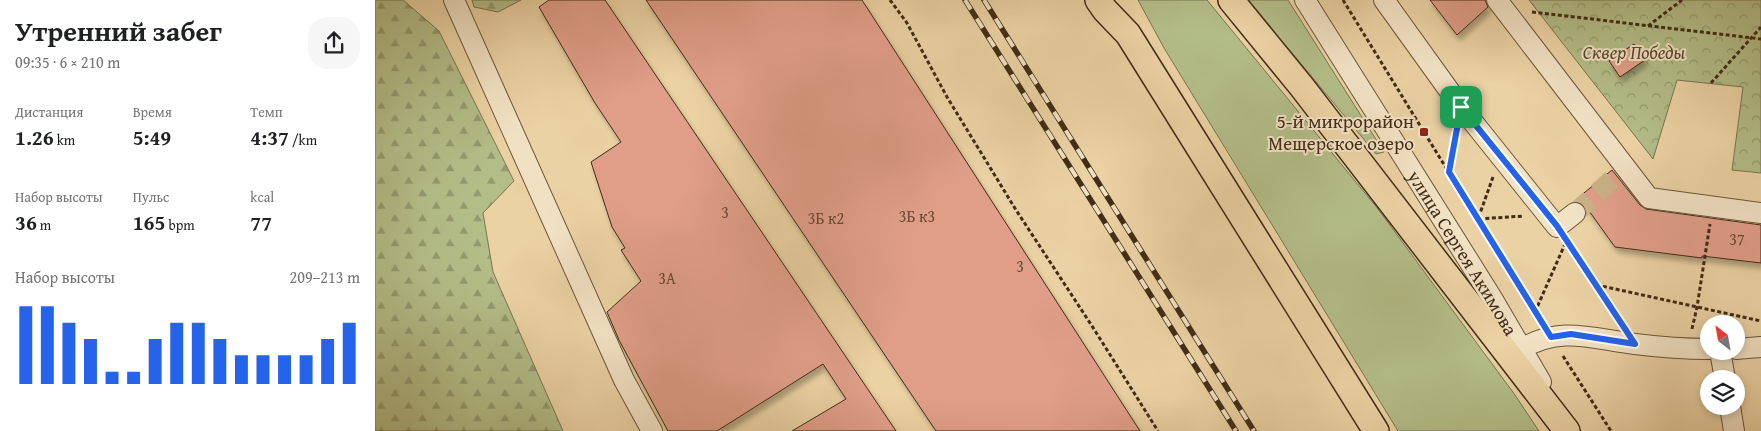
<!DOCTYPE html>
<html lang="ru">
<head>
<meta charset="utf-8">
<style>
  body { margin:0; font-family:"Gentium Book Plus",serif; background:#f6f6f6; color:#202124; height:100vh; display:flex; flex-direction:column; font-size:19px; white-space:nowrap }
  * { box-sizing:border-box; margin:0 }
  p { font-size:16px; color:#757577 }
  .icon { flex:none; width:28px; height:28px; fill:none; stroke:currentColor; stroke-width:2; stroke-linecap:round; stroke-linejoin:round }
  .map { position:relative; flex:1; overflow:hidden }
  .drawer { display:flex; flex-direction:column; background:#fff; width:375px }
  .drawer>* { flex:none }
  .needle { width:32px; rotate:329deg }
  .tools { position:absolute; left:1325px; top:315px; display:grid; gap:10px }
  .tools a { display:grid; place-items:center; width:45px; height:45px; border-radius:50%; background:#fff; box-shadow:0 2px 8px #0003; font-size:25px }
  .pin { position:absolute; display:grid; place-items:center; width:42px; height:42px; color:#fff; margin:-21px; border-radius:10px; box-shadow:0 2px 8px #0006 }
  .round { display:grid; place-items:center; flex:none; width:52px; height:52px; border-radius:20px; background:#f6f6f6 }
  .head { display:flex; align-items:center; justify-content:space-between; height:85px; padding:0 15px }
  h1 { font-size:28px; font-weight:700; line-height:38px }
  .figures { display:grid; grid-template-columns:repeat(3,1fr); gap:8px; height:85px; padding:5px 15px }
  .figures div { display:grid; align-content:center }
  .figures b { font-size:21px; font-weight:700 }
  .figures small { font-size:14px; font-weight:400 }
  .figures p { font-size:14px }
  .chart { height:140px; padding:10px 15px }
  .chart p { display:flex; justify-content:space-between }
  .chart svg { width:100%; height:90px; margin-top:5px; stroke:#2563eb; stroke-width:6 }
  main { display:flex; flex:1; min-height:0 }
  .map>svg:first-child { display:block }
  .green { fill:#b3bd88; stroke:#7a7450 }
  .forest { fill:url(#forest-firs); stroke:#7a7450 }
  .park { fill:url(#park-crowns); stroke:#7a7450 }
  .building { fill:#e09e88; stroke:#422c17; filter:url(#shadow) }
  .lines { fill:none; stroke-linecap:round; stroke-linejoin:round }
  .minor-tunnel { stroke:#c9b188; stroke-width:20; stroke-dasharray:20 10; stroke-linecap:butt }
  .minor-casing { stroke:#6c563a; stroke-width:22 }
  .major-casing { stroke:#422c17; stroke-width:28 }
  .path { stroke:#422c17; stroke-width:3; stroke-dasharray:4 2.5; stroke-linecap:butt }
  .minor { stroke:#f2e2c4; stroke-width:20 }
  .major { stroke:#ebd2a4; stroke-width:25 }
  .rail-casing { stroke:#422c17; stroke-width:5.5 }
  .rail { stroke:#f2e2c4; stroke-width:4; stroke-dasharray:11; stroke-linecap:butt }
  .route-casing { stroke:#fff; stroke-width:10 }
  .route { stroke:#2563eb; stroke-width:6 }
  .poi-dot { fill:#8f2418; stroke:#f2e2c4; stroke-width:2 }
  .labels { text-anchor:middle; dominant-baseline:central; stroke-width:4; stroke-linejoin:round; paint-order:stroke }
  .number-label { font-size:16px; fill:#6a4833 }
  .park-label { font-size:19px; font-style:italic; fill:#59492e; stroke:#f2e2c4 }
  .poi-label { font-size:19px; fill:#422c17; stroke:#f2e2c4; text-anchor:end }
  .street-label { font-size:19px; fill:#422c17; stroke:#f2e2c4 }
</style>
</head>
<body>
<main>
<section class="drawer">
<div class="head"><div><h1>Утренний забег</h1><p>09:35 · 6 × 210 m</p></div><a class="round"><svg class="icon" aria-label="share" viewBox="0 0 24 24"><path d="M12 15V3M7 8l5-5 5 5M5 13v7h14v-7"/></svg></a></div>
<div class="figures">
<div><p>Дистанция</p><b>1.26<small> km</small></b></div>
<div><p>Время</p><b>5:49</b></div>
<div><p>Темп</p><b>4:37<small> /km</small></b></div>
</div>
<div class="figures">
<div><p>Набор высоты</p><b>36<small> m</small></b></div>
<div><p>Пульс</p><b>165<small> bpm</small></b></div>
<div><p>kcal</p><b>77</b></div>
</div>
<div class="chart"><p><span>Набор высоты</span>209–213 m</p>
<svg viewBox="0 0 160 44" preserveAspectRatio="none"><path d="M5 44V6M15 44V6M25 44V14M35 44V22M45 44V38M55 44V38M65 44V22M75 44V14M85 44V14M95 44V22M105 44V30M115 44V30M125 44V30M135 44V30M145 44V22M155 44V14"/></svg>
</div>
</section>
<div class="map">
<svg width="1386" height="431" viewBox="0 0 1386 431">
  <defs>
    <pattern id="forest-firs" width="22" height="20" patternUnits="userSpaceOnUse" patternTransform="scale(1.25)"><rect width="22" height="20" fill="#b3bd88"/><path d="M5 1l3.5 6h-7zM16 11l3.5 6h-7z" fill="#939a6e"/></pattern>
    <pattern id="park-crowns" width="20" height="18" patternUnits="userSpaceOnUse" patternTransform="scale(1.25)"><rect width="20" height="18" fill="#b3bd88"/><path d="M2 6a3 3 0 1 1 6 0M12 15a3 3 0 1 1 6 0" fill="none" stroke="#939a6e"/></pattern>
    <filter id="shadow"><feDropShadow dx="3" dy="5.5" stdDeviation="2.5" flood-color="#0004"/></filter>
  </defs>
  <rect width="100%" height="100%" fill="#ebd2a4"/>
  <filter id="stains"><feTurbulence type="fractalNoise" baseFrequency=".004" numOctaves="4"/><feColorMatrix values="0 0 0 0 .2 0 0 0 0 .09 0 0 0 0 .02 0 0 0 .5 -.17"/></filter>
  <radialGradient id="worn" r=".72"><stop offset=".6" stop-color="#630" stop-opacity="0"/><stop offset="1" stop-color="#630" stop-opacity=".3"/></radialGradient>
  <g class="green">
    <path d="M 763,0 L 832,0 L 1003,209 L 1140,395 L 1164,431 L 1023,431 L 789,48 Z"/>
    <path d="M 873,0 L 913,0 L 1009,152 L 1001,154 Z"/>
  </g>
  <g class="forest">
    <path d="M 0,0 L 28,0 L 64,31 L 139,181 L 108,213 L 118,272 L 188,431 L 0,431 Z"/>
    <path d="M 97,0 L 146,0 L 123,12 L 99,7 Z"/>
  </g>
  <path class="park" d="M 1154,0 L 1386,0 L 1386,173 L 1357,170 L 1368,87 L 1302,80 L 1278,159 Z"/>
  <g class="building">
    <path d="M 174,0 L 230,0 L 521,431 L 417,431 L 471,399 L 448,364 L 342,431 L 293,431 L 244,340 L 232,312 L 266,281 L 246,250 L 250,248 L 237,227 L 216,162 L 246,142 L 220,103 L 164,7 Z"/>
    <path d="M 271,0 L 487,0 L 765,431 L 561,431 Z"/>
    <path d="M 1055,0 L 1110,0 L 1113,7 L 1082,35 Z"/>
    <path d="M 1259,44 L 1270,60 L 1245,77 L 1234,61 Z"/>
    <path d="M 1237,170 L 1265,205 L 1271,209 L 1386,225 L 1386,263 L 1327,256 L 1327,258 L 1240,247 L 1204,197 Z"/>
  </g>
  <g class="lines">
    <path class="minor-tunnel" d="M 1200,213 L 1250,168"/>
    <g class="minor-casing">
      <g id="minor">
        <path d="M 79,0 L 249,380 L 277,431"/>
        <path id="s1" d="M 930,0 L 1117,298 L 1166,382"/>
        <path d="M 1009,0 L 1086,107 L 1182,227 L 1200,213"/>
        <path d="M 1122,0 L 1274,198 L 1386,213"/>
        <path d="M 1146,349 C 1187,325 1217,339 1260,344 C 1284,347 1309,349 1334,349"/>
        <path d="M 1361,349 L 1386,347"/>
        <path d="M 1345,351 L 1350,379"/>
        <path d="M 1355,406 L 1359,431"/>
      </g>
    </g>
    <g class="major-casing">
      <g id="major">
        <path d="M 723,0 L 730,10 L 753,34 L 1001,431"/>
        <path d="M 856,0 L 927,87 L 1192,431"/>
      </g>
    </g>
    <g class="path">
      <path d="M 515,0 L 532,23 L 572,97 L 641,210 L 717,326 L 783,431"/>
      <path d="M 968,0 L 1165,321"/>
      <path d="M 1157,12 L 1386,39"/>
      <path d="M 1273,26 L 1307,0"/>
      <path d="M 1336,83 L 1386,27"/>
      <path d="M 1074,171 L 1081,133"/>
      <path d="M 1118,177 L 1103,219 L 1149,216"/>
      <path d="M 1192,242 L 1222,285 L 1386,321"/>
      <path d="M 1222,286 L 1246,322"/>
      <path d="M 1160,312 L 1190,244"/>
      <path d="M 1317,329 L 1322,307 L 1335,224"/>
      <path d="M 1188,356 L 1236,431"/>
    </g>
    <use href="#minor" class="minor"/>
    <use href="#major" class="major"/>
    <g class="rail-casing">
      <g id="rail">
        <path d="M 590,0 L 861,431"/>
        <path d="M 609,0 L 879,431"/>
      </g>
    </g>
    <use href="#rail" class="rail"/>
  </g>
  <g class="lines">
    <g class="route-casing">
      <path id="route" d="M 1086,107 L 1182,226 L 1260,344 L 1196,334 L 1176,337 L 1074,172 Z"/>
    </g>
    <use href="#route" class="route"/>
  </g>
  <rect class="poi-dot" x="1044" y="127" width="10" height="10" rx="2.5"/>
  <g class="labels">
    <g class="number-label">
      <text x="350" y="212">3</text>
      <text x="542" y="216">3Б к3</text>
      <text x="451" y="218">3Б к2</text>
      <text x="1362" y="239">37</text>
      <text x="645" y="266">3</text>
      <text x="292" y="278">3А</text>
    </g>
    <g class="park-label">
      <text x="1259" y="52">Сквер Победы</text>
    </g>
    <g class="poi-label">
      <text x="1039" y="121">5-й микрорайон<tspan x="1039" dy="22">Мещерское озеро</tspan></text>
    </g>
    <g class="street-label">
      <text stroke="none"><textPath href="#s1" startOffset="298">улица Сергея Акимова</textPath></text>
    </g>
  </g>
  <rect width="100%" height="100%" filter="url(#stains)"/>
  <rect width="100%" height="100%" fill="url(#worn)"/>
</svg>
<div class="tools">
<a><svg class="needle" viewBox="-14 -14 28 28"><path d="M0-13l5 13h-10z" fill="#e53935"/><path d="M0 13l5-13h-10z" fill="#757577"/></svg></a>
<a><svg class="icon" aria-label="layers" viewBox="0 0 24 24"><path d="M12 4l9 5-9 5-9-5zM3 14l9 5 9-5"/></svg></a>
</div>
<div class="pin" style="left:1086px;top:107px;background:#1e9e55"><svg class="icon" aria-label="arrive" viewBox="0 0 24 24"><path d="M6 21V4h12l-3 4 3 4H6"/></svg></div>
</div>
</main>
</body>
</html>
